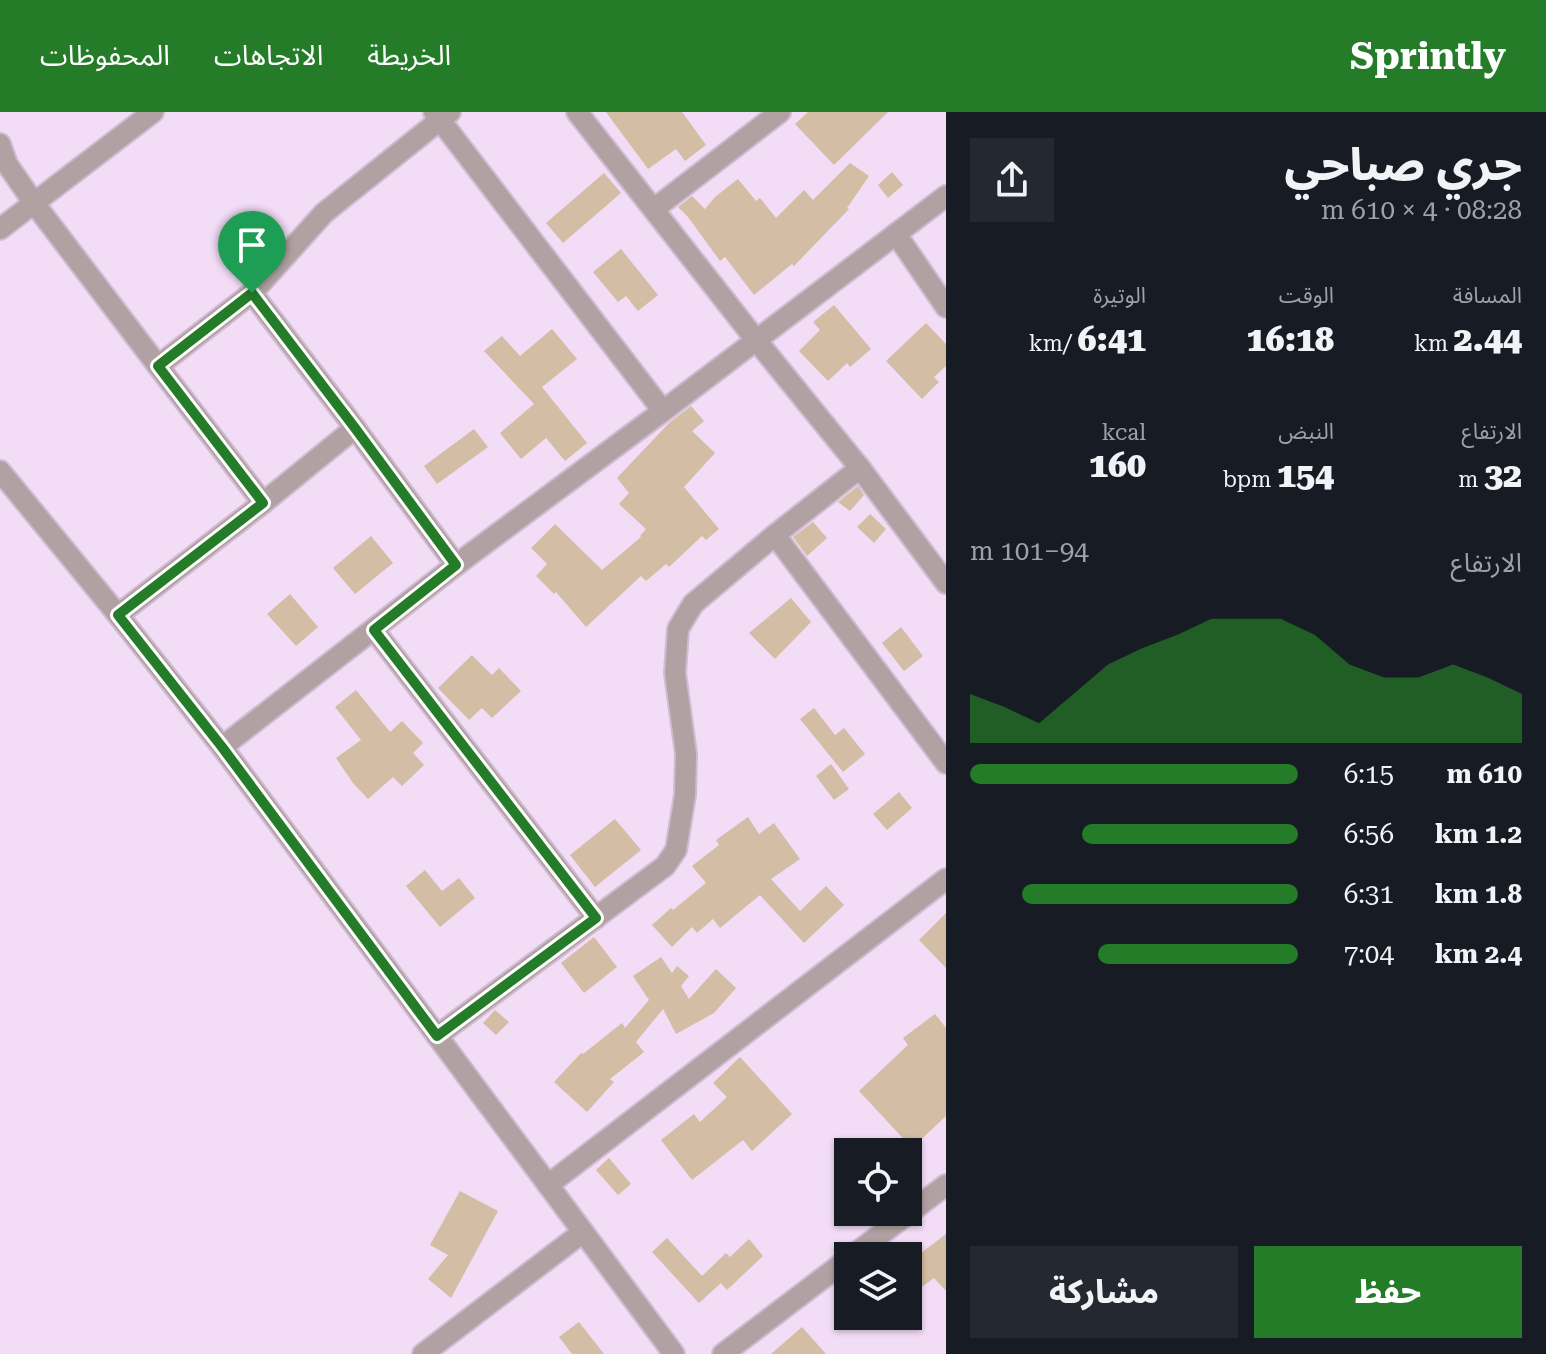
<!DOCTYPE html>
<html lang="ar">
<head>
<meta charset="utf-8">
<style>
  body { margin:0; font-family:"Roboto Serif","Noto Sans Arabic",serif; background:#242831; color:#f1f3f6; direction:rtl; height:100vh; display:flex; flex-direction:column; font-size:30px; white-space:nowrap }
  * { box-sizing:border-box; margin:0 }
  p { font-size:26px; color:#9ea1a6 }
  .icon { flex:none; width:44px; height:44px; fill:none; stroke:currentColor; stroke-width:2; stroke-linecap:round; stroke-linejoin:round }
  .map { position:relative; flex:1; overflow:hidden; direction:ltr }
  .drawer { display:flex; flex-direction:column; background:#171b24; width:600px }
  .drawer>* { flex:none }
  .tools { position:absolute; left:834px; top:1026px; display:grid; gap:16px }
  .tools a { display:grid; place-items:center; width:88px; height:88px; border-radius:0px; background:#171b24; box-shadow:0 2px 6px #0004; font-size:40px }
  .pin { position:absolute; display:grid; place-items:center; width:68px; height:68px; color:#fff; margin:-82px -34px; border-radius:50% 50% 50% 0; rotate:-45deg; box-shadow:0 0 8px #0007 }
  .pin .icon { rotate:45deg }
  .round { display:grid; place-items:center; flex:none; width:84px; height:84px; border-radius:0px; background:#242831 }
  .headline { display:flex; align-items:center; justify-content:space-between; height:136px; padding:0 24px }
  h1 { font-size:44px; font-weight:800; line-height:60px }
  .stats { display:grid; grid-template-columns:repeat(3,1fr); gap:12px; height:136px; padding:8px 24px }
  .stats div { display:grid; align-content:center }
  .stats b { font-size:34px; font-weight:800 }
  .stats small { font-size:22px; font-weight:400 }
  .stats p { font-size:22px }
  .chart { height:224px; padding:16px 24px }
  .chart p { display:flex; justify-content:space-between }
  .chart svg { width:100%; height:144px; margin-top:8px; fill:#247b28; opacity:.7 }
  .primary-button { display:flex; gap:16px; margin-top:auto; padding:16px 24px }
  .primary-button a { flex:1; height:92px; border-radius:0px; background:#247b28; color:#fff; font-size:32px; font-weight:800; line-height:92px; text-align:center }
  .primary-button a+a { background:#242831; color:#f1f3f6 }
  ul { padding:0 24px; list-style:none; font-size:26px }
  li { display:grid; grid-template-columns:128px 96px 1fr; align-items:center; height:60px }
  li i { height:20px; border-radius:10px; background:#247b28 }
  header { display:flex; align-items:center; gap:48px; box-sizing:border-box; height:112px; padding:0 40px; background:#247b28; color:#fff }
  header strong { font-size:38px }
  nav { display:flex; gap:44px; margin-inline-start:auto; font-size:28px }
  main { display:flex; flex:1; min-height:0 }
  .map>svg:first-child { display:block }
  .building { fill:#d4bda5 }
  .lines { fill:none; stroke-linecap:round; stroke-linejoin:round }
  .minor-casing { stroke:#cfbbd2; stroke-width:24 }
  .tertiary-casing { stroke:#cfbbd2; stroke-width:24 }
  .minor { stroke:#b1a1a2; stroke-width:20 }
  .tertiary { stroke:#b1a1a2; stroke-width:20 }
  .route-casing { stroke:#fff; stroke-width:16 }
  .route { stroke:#247b28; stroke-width:10 }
</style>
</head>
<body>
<header>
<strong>Sprintly</strong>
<nav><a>الخريطة</a><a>الاتجاهات</a><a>المحفوظات</a></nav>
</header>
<main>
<section class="drawer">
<div class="headline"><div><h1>جري صباحي</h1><p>08:28 · 4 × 610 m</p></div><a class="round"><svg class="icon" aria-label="share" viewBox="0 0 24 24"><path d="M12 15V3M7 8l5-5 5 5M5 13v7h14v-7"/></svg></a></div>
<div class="stats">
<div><p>المسافة</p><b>2.44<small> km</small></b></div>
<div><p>الوقت</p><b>16:18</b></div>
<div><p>الوتيرة</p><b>6:41<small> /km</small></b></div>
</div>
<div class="stats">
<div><p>الارتفاع</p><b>32<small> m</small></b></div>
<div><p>النبض</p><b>154<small> bpm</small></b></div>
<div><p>kcal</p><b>160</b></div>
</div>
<div class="chart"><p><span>الارتفاع</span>94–101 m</p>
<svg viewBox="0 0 160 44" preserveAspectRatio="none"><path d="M0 44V29L10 33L20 38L30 29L40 20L50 15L60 11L70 6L80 6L90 6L100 11L110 20L120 24L130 24L140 20L150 24L160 29V44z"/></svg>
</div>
<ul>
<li><b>610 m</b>6:15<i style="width:100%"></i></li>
<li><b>1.2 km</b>6:56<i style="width:66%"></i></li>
<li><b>1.8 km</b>6:31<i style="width:84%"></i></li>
<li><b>2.4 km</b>7:04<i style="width:61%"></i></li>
</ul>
<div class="primary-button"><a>حفظ</a><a>مشاركة</a></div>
</section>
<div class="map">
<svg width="946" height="1242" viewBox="0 0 946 1242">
  <rect width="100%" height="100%" fill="#f2dcf6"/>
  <g class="building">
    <path d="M 606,0 L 682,0 L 706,33 L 685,49 L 676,37 L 648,57 Z"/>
    <path d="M 808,0 L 888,0 L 834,53 L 795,12 Z"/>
    <path d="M 850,51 L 869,64 L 847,96 L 849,97 L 794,154 L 792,152 L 754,183 L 725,145 L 720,149 L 688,105 L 678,95 L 692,84 L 705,97 L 715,85 L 738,67 L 756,89 L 760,86 L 776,106 L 804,78 L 813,88 Z"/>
    <path d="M 892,60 L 903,73 L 888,86 L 878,73 Z"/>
    <path d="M 604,61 L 621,81 L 563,131 L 546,111 Z"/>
    <path d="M 621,137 L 658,183 L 638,199 L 626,184 L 618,190 L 593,160 Z"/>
    <path d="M 834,193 L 871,237 L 850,255 L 847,251 L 828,269 L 799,239 L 820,218 L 813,210 Z"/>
    <path d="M 926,211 L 946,232 L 946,254 L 934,265 L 939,270 L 922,287 L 886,249 Z"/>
    <path d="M 552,217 L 577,247 L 542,275 L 587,331 L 565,349 L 546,326 L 521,347 L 500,321 L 534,292 L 484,239 L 502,224 L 520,244 Z"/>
    <path d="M 691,294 L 704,309 L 692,319 L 715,341 L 684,375 L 719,417 L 706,428 L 702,424 L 669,455 L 666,452 L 646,469 L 641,464 L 586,515 L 556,480 L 554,482 L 536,464 L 547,452 L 531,436 L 555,412 L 602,458 L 641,425 L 640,424 L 646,417 L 619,392 L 629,381 L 617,366 L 670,310 Z"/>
    <path d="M 474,317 L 488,335 L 437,372 L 424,354 Z"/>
    <path d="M 858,374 L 864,383 L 850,399 L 838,390 Z"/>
    <path d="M 870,402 L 886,417 L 874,431 L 857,415 Z"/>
    <path d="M 813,410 L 827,426 L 807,444 L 793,425 Z"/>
    <path d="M 371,424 L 393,451 L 355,482 L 333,456 Z"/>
    <path d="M 290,482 L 318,515 L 296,534 L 267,502 Z"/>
    <path d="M 791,486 L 811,510 L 775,547 L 749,521 Z"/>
    <path d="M 901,515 L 923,544 L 904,559 L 882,531 Z"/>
    <path d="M 472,543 L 492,563 L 499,556 L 521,579 L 492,606 L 482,596 L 469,608 L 438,576 Z"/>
    <path d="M 356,578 L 390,620 L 402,609 L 423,631 L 413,641 L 424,653 L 402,674 L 393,665 L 368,687 L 353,671 L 336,646 L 361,628 L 335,595 Z"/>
    <path d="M 814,596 L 835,623 L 844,616 L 865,642 L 843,660 L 800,607 Z"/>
    <path d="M 831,652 L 849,677 L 834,688 L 816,664 Z"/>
    <path d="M 899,680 L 912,696 L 887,718 L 873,702 Z"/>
    <path d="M 748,705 L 759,722 L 774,711 L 800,747 L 771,767 L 800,799 L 826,774 L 844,793 L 804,831 L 760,783 L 720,816 L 713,807 L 697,821 L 692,815 L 672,835 L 652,813 L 671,796 L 673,798 L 706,771 L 692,754 L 719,733 L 716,728 Z"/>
    <path d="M 615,707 L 641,738 L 595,775 L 570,743 Z"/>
    <path d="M 425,758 L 442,779 L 459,766 L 475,786 L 440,815 L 406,774 Z"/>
    <path d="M 946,801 L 946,856 L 919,828 Z"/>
    <path d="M 594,825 L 617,855 L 584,881 L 561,851 Z"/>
    <path d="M 661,845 L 672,861 L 677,854 L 689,864 L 681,874 L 689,887 L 716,857 L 736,876 L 714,901 L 676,922 L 663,897 L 636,930 L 644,940 L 610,967 L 614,970 L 587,1000 L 554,970 L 581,941 L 583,942 L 622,911 L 625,916 L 649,888 L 633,864 Z"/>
    <path d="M 495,898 L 509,910 L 496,923 L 483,911 Z"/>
    <path d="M 935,902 L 946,916 L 946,1004 L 912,1036 L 859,979 L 908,933 L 903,926 Z"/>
    <path d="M 740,945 L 792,1002 L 752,1039 L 743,1028 L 692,1068 L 661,1028 L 694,1002 L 700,1010 L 727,985 L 713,971 Z"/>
    <path d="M 609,1046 L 631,1072 L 618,1083 L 596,1058 Z"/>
    <path d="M 460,1079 L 498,1099 L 451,1186 L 428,1167 L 448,1143 L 430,1133 Z"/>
    <path d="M 946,1122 L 946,1179 L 934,1166 L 908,1185 L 908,1151 Z"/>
    <path d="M 667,1126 L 702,1164 L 726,1141 L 730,1145 L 749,1127 L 763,1144 L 727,1178 L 721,1171 L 699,1191 L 652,1140 Z"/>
    <path d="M 579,1210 L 604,1242 L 572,1242 L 559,1225 Z"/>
    <path d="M 802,1215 L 826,1242 L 771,1242 Z"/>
  </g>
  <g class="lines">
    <g class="minor-casing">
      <g id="minor">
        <path d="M 434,0 L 663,299"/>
        <path d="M 577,0 L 756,228 L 860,356 L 946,471"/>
        <path d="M 0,32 L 7,52 L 34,91 L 158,254 L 252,181 L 324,101 L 450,0"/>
        <path d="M 654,97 L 780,0"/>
        <path d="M 0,117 L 153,0"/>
        <path d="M 896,122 L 946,195"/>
        <path d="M 158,254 L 263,391"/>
        <path d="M 355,316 L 456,453"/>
        <path d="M 0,359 L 118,503 L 222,635 L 674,1242"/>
        <path d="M 775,423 L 946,651"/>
        <path d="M 118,503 L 263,391 L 355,316 L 252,181"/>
        <path d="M 374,518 L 596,806"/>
        <path d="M 222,635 L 456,453 L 663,299 L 946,84"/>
        <path d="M 437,924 L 665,754 L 676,738 L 685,683 L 686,642 L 675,561 L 678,517 L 693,492 L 775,423 L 860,356"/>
        <path d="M 548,1073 L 946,767"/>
        <path d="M 423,1242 L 583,1120"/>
      </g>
    </g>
    <g class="tertiary-casing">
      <g id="tertiary">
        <path d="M 852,1144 L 946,1073"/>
        <path d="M 723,1242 L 848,1147"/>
      </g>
    </g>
    <use href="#minor" class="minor"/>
    <use href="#tertiary" class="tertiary"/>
  </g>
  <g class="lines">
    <g class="route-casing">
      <path id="route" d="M 252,181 L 355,316 L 456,453 L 374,518 L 596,806 L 437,924 L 222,635 L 118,503 L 263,391 L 158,254 Z"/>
    </g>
    <use href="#route" class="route"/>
  </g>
</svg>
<div class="tools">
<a><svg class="icon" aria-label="locate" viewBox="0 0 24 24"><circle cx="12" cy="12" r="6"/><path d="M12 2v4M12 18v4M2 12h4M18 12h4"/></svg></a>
<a><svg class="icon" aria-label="layers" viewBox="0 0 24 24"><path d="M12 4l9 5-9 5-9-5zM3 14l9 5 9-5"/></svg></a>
</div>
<div class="pin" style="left:252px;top:181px;background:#1e9e55"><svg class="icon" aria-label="arrive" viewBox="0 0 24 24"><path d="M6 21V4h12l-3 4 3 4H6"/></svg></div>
</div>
</main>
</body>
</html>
